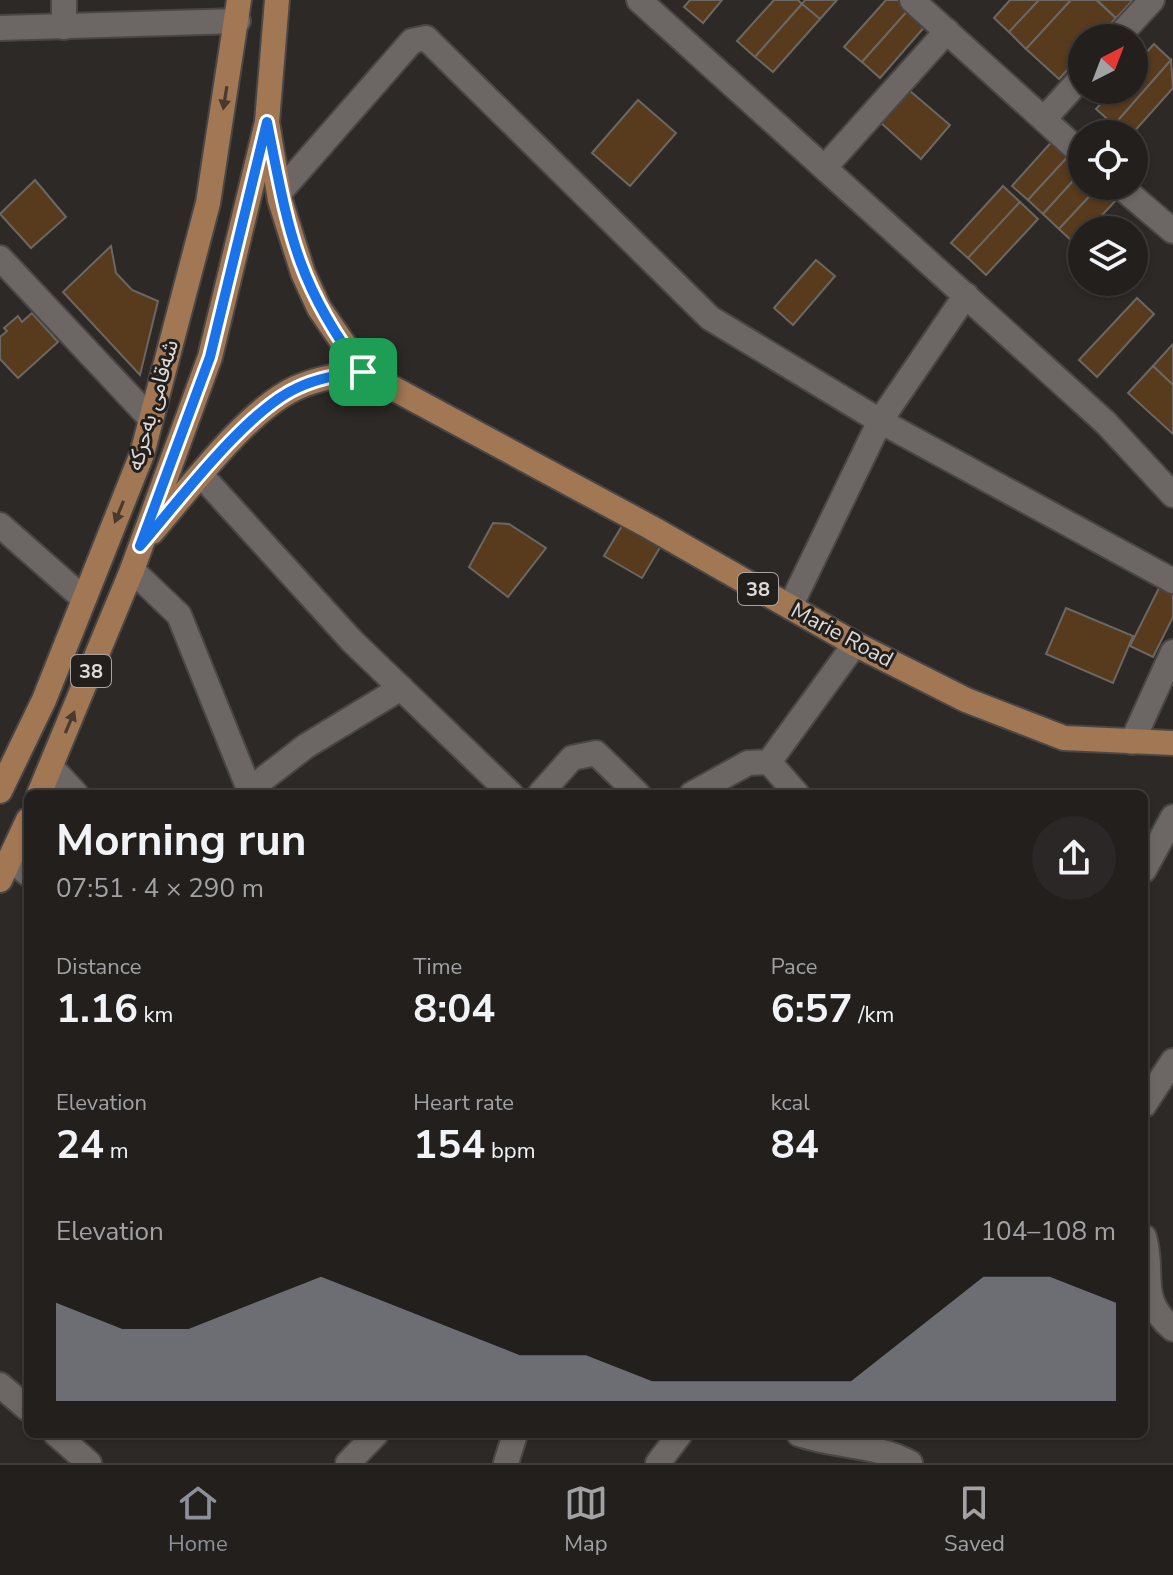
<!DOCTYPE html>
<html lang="en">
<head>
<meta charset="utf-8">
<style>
  body { margin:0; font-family:"Nunito Sans","Noto Sans Arabic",sans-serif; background:#2a2726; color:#f1f3f6; height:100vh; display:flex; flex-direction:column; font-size:30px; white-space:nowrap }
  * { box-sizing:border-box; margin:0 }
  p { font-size:26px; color:#a2a2a4 }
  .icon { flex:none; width:44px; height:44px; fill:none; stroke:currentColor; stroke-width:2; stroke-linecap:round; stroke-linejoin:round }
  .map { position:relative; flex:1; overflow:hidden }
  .drawer { position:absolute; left:24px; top:790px; width:1124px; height:648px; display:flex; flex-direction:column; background:#221f1d; border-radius:12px; box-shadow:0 2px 6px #0004,0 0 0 2px #3f3d3b }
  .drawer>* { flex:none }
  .needle { width:52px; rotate:42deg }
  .fabs { position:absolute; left:1068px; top:24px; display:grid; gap:16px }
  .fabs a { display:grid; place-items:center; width:80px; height:80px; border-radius:50%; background:#221f1d; box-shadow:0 2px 6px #0004,0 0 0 2px #3f3d3b; font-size:40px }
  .pin { position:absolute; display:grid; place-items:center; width:68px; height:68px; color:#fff; margin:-34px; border-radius:16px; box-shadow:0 4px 12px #0006 }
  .round { display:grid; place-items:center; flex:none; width:84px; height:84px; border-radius:42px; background:#2a2726 }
  .headline { display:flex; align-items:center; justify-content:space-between; height:136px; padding:0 32px }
  h1 { font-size:44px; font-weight:700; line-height:60px }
  .metrics { display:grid; grid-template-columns:repeat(3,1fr); gap:12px; height:136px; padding:8px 32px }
  .metrics div { display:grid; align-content:center }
  .metrics b { font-size:40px; font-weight:700 }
  .metrics small { font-size:22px; font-weight:400 }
  .metrics p { font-size:22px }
  .chart { height:224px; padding:16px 32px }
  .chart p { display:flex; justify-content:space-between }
  .chart svg { width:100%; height:144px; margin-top:8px; fill:#8c9099; opacity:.7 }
  .tabs { display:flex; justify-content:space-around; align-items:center; height:112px; border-top:2px solid #3f3d3b; background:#221f1d; font-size:22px; color:#a2a2a4 }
  .tabs a { display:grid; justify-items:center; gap:4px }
  .tabs .on { color:#8c9099 }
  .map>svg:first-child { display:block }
  .building { fill:#583a1d; stroke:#6b6763; stroke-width:2 }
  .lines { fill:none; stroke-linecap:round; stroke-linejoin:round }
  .minor-casing { stroke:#494645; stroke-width:28 }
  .primary-casing { stroke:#494645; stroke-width:28 }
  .minor { stroke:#6c6764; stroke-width:24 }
  .primary { stroke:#a17754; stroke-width:24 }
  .oneway { fill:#49392e }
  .route-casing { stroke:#fff; stroke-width:16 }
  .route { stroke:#1a73e8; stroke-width:10 }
  .labels { text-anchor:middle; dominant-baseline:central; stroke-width:6; stroke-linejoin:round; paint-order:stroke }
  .shield { fill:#231f1d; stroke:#a6a3a1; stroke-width:2 }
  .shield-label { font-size:20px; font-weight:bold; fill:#dedbda }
  .street-label { font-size:22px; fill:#dedbda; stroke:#231f1d }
</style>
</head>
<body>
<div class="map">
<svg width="1173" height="1463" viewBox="0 0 1173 1463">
  <rect width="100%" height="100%" fill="#2d2927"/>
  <g class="building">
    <path d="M 690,0 L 722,0 L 703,23 L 684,7 Z"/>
    <path d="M 774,0 L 798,0 L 802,4 L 755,57 L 737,41 Z"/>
    <path d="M 805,0 L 837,0 L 820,19 L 802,4 Z"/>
    <path d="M 886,0 L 900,0 L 910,8 L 862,62 L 844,47 Z"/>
    <path d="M 1010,0 L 1039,0 L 1009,32 L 994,18 Z"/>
    <path d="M 1039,0 L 1071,0 L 1026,49 L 1009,32 Z"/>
    <path d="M 1071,0 L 1096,0 L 1116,18 L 1097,38 L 1082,38 L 1082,54 L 1059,79 L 1026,49 Z"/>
    <path d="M 1097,0 L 1133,0 L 1116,18 Z"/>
    <path d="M 802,4 L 820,19 L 773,72 L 755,57 Z"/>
    <path d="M 910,8 L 927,24 L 880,78 L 862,62 Z"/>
    <path d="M 1154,44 L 1171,60 L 1114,125 L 1096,109 L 1113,90 L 1134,90 L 1134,66 Z"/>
    <path d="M 1171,60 L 1173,88 L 1132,134 L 1124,134 L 1114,125 Z"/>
    <path d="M 910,91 L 950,125 L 921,159 L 881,123 Z"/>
    <path d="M 638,100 L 676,133 L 630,186 L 592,153 Z"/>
    <path d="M 1056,137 L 1072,152 L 1028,200 L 1012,186 Z"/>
    <path d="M 1072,152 L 1082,160 L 1082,171 L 1043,214 L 1028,200 Z"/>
    <path d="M 1082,171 L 1082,186 L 1099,186 L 1059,229 L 1043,214 Z"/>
    <path d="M 35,180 L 66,217 L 31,248 L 0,214 Z"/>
    <path d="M 1003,186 L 1020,202 L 968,258 L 951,243 Z"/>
    <path d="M 1099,186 L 1110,186 L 1120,196 L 1088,230 L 1082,230 L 1082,236 L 1075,244 L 1059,229 Z"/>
    <path d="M 1020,202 L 1038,219 L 986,275 L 968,258 Z"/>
    <path d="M 111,246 L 116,273 L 132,290 L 158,301 L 140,375 L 63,292 Z"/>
    <path d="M 816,260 L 835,276 L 793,325 L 774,308 Z"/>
    <path d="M 1137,298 L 1154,314 L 1097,377 L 1079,360 Z"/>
    <path d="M 32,313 L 58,342 L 18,378 L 0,359 L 0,337 L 7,331 L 4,328 L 18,316 L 22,322 Z"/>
    <path d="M 1173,344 L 1173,385 L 1153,366 Z"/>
    <path d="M 1153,366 L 1173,385 L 1173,434 L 1128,393 Z"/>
    <path d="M 625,521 L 662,544 L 642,578 L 604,556 Z"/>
    <path d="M 493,523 L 509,524 L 546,548 L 508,597 L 469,567 Z"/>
    <path d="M 1160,586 L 1173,592 L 1173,617 L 1153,657 L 1130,646 Z"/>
    <path d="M 1066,608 L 1133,636 L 1113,683 L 1046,654 Z"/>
  </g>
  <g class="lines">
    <g class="minor-casing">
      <g id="minor">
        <path d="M 639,0 L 1106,423 L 1173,495"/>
        <path d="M 912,0 L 1082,154"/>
        <path d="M 64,27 L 64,0"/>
        <path d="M 0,28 L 238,21"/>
        <path d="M 1117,38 L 1152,0"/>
        <path d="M 1044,119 L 1082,77"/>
        <path d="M 826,166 L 947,31"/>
        <path d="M 1120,186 L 1173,231"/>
        <path d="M 279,193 L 412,41 L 426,38 L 710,318 L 880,421 L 1173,581"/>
        <path d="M 0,258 L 151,419"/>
        <path d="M 201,475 L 352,641 L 511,794"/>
        <path d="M 0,525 L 84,599"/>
        <path d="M 132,570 L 179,615 L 251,794"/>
        <path d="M 790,607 L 880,421 L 966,295"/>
        <path d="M 1132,742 L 1173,652"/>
        <path d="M 769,762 L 797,794"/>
        <path d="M 51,767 L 76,794"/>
        <path d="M 249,790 L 306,746 L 401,688"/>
        <path d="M 540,794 L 572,758 L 596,753 L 638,794"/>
        <path d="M 692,794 L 748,763 L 769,762 L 855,644"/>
        <path d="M 11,859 L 28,874"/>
        <path d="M 1144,870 L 1173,817"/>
        <path d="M 1144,1105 L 1173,1061"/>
        <path d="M 1144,1237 C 1155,1275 1136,1298 1173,1329"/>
        <path d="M 0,1385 L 28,1409"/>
        <path d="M 56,1434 L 89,1463"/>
        <path d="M 799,1434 C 836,1447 877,1444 910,1463"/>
        <path d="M 348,1463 L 376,1434"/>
        <path d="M 506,1463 L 515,1434"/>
        <path d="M 658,1463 L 680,1434"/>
      </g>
    </g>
    <g class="primary-casing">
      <g id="primary">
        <path d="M 267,122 L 280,200 L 303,273 L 319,308 L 363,372 L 650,527 L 855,644 L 966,700 L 1064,738 L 1173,743"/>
        <path d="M 152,532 C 189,489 246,411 296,388 C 318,378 340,375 363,372"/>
        <path d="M 0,791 L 44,700 L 142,454 L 208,203 L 239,0"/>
        <path d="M 39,794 L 132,570 L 210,357 L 267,122 L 277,0"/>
        <path d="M 0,880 L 28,820"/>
      </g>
    </g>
    <use href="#minor" class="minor"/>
    <use href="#primary" class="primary"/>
  </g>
  <defs><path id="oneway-solid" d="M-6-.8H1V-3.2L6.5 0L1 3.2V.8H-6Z" transform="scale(2)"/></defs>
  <g class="oneway">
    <use href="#oneway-solid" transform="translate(225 98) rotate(99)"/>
    <use href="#oneway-solid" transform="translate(119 512) rotate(112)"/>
    <use href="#oneway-solid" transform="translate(70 722) rotate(-67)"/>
  </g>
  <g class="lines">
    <g class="route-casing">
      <path id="route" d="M 267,122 C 288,227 295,283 363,372 C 340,374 318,378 297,388 C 246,411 178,502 140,546 L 210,357 Z"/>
    </g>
    <use href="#route" class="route"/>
  </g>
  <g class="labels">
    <g class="shield">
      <rect x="738" y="573" width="40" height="32" rx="6"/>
      <rect x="71" y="655" width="40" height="32" rx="6"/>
    </g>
    <g class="shield-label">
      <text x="758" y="589">38</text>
      <text x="91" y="671">38</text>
    </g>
    <g class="street-label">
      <text transform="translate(153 405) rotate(-74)">شەقامی بەحرکە</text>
      <text transform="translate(842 635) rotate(28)">Marie Road</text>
    </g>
  </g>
</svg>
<div class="fabs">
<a><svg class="needle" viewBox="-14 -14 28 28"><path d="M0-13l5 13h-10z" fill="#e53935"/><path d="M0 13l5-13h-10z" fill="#a2a2a4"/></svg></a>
<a><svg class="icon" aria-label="locate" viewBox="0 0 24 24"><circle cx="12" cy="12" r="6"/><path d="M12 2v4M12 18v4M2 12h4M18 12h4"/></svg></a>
<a><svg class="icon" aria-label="layers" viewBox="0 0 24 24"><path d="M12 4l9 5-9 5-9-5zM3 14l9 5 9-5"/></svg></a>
</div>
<div class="pin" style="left:363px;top:372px;background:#1e9e55"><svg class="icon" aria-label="arrive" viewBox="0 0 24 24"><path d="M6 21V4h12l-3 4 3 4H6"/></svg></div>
<section class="drawer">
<div class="headline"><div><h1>Morning run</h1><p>07:51 · 4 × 290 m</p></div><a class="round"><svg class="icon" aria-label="share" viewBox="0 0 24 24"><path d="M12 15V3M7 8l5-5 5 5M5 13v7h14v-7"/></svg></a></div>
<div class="metrics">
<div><p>Distance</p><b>1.16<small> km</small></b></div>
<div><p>Time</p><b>8:04</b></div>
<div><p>Pace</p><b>6:57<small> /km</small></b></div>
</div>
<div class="metrics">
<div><p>Elevation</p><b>24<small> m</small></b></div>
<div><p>Heart rate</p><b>154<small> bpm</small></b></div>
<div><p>kcal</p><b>84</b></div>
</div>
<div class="chart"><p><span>Elevation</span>104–108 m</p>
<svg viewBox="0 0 160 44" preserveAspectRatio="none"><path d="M0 44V14L10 22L20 22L30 14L40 6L50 14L60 22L70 30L80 30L90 38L100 38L110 38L120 38L130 22L140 6L150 6L160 14V44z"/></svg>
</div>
</section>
</div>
<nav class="tabs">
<a class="on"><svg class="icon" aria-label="home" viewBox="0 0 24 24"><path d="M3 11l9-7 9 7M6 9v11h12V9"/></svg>Home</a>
<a><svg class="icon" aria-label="map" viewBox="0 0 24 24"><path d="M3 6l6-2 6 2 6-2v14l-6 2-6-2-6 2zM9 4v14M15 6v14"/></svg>Map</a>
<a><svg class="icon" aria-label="saved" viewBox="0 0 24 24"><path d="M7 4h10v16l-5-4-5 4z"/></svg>Saved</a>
</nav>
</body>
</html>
